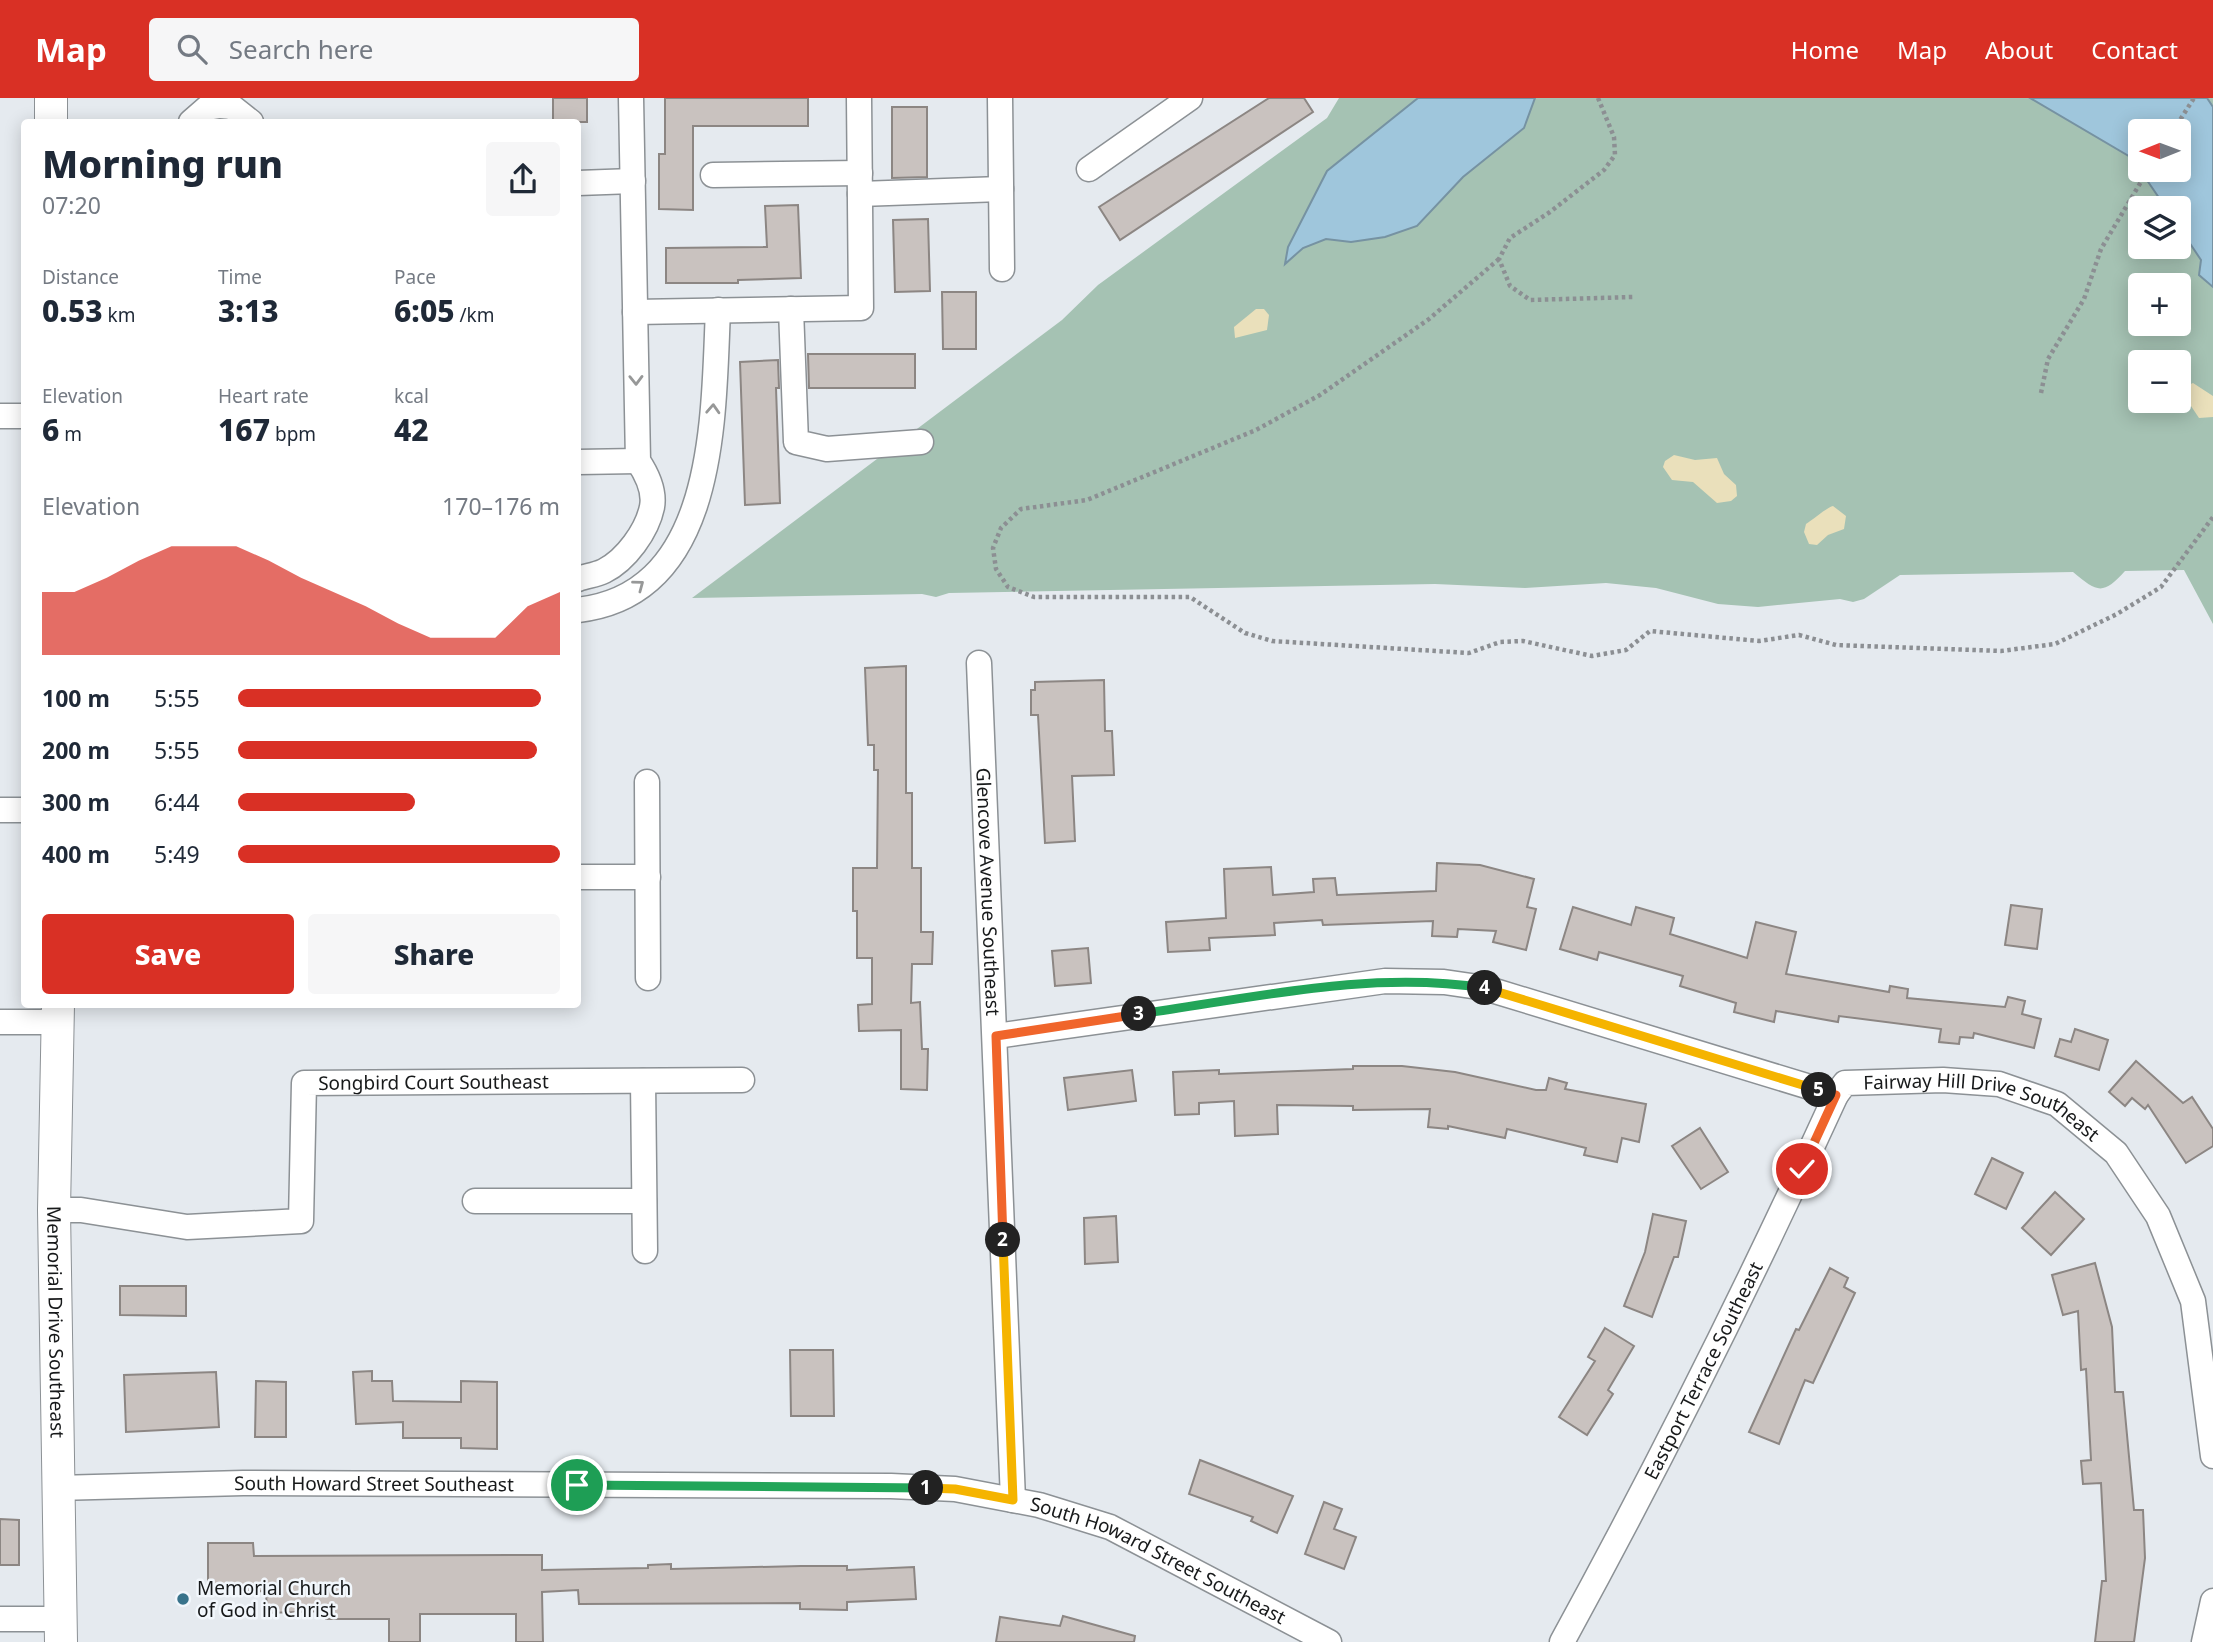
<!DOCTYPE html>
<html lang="en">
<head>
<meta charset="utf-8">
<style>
  body { margin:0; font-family:"Noto Sans",sans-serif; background:#f6f6f7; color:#1f2937; height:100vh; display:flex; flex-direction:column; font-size:26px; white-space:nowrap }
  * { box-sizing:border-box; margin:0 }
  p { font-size:23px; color:#747a83 }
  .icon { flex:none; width:38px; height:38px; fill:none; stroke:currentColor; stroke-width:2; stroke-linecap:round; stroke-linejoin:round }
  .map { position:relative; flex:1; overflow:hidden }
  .panel { position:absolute; left:21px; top:21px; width:560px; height:889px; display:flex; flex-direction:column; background:#fff; border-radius:7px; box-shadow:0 4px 18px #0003 }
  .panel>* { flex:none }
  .needle { width:46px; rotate:269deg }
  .buttons { position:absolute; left:2128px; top:21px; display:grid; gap:14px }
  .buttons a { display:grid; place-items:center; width:63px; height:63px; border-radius:7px; background:#fff; box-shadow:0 4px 18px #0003; font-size:35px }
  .pin { position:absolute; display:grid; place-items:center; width:60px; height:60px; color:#fff; margin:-30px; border:4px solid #fff; border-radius:50%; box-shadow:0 2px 7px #0007 }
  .km { position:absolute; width:35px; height:35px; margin:-18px; border-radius:50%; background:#222; color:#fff; font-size:19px; line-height:35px; text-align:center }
  .round { display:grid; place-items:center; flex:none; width:74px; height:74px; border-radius:7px; background:#f6f6f7 }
  .headline { display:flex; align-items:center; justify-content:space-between; height:119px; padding:0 21px }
  h1 { font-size:38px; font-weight:800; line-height:52px }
  .metrics { display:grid; grid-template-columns:repeat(3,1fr); gap:10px; height:119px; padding:7px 21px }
  .metrics div { display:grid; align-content:center }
  .metrics b { font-size:30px; font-weight:800 }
  .metrics small { font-size:19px; font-weight:400 }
  .metrics p { font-size:19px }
  .chart { height:196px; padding:14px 21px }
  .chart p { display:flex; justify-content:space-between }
  .chart svg { width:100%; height:126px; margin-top:7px; fill:#d93025; opacity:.7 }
  .cta { display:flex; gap:14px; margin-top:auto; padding:14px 21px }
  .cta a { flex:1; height:80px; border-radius:7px; background:#d93025; color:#fff; font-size:28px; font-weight:800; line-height:80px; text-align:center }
  .cta a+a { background:#f6f6f7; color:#1f2937 }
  ul { padding:0 21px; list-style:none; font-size:23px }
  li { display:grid; grid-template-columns:112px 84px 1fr; align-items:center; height:52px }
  li i { height:18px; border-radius:9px; background:#d93025 }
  header { display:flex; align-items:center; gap:42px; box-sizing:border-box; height:98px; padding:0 35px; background:#d93025; color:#fff }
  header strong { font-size:33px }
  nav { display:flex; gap:38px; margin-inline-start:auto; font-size:24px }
  .search { width:490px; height:63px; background:#f6f6f7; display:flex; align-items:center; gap:18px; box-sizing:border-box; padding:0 24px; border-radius:7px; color:#747a83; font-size:26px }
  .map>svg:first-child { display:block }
  .green { fill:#a5c2b3; fill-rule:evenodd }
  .sand { fill:#eae0bb }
  .water { fill:#9fc6dc; stroke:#7692a2; stroke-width:2 }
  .building { fill:#c9c2bf; stroke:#8c8683; stroke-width:2 }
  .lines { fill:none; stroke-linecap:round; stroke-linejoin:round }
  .minor-casing { stroke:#8c9195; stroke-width:27 }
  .major-casing { stroke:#8c9195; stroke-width:34 }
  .path { stroke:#8c8f93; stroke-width:4.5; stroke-dasharray:3.5 3.5; stroke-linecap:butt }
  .minor { stroke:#fff; stroke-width:24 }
  .major { stroke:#fff; stroke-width:32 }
  .oneway { stroke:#979898 }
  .split-1-casing { stroke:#fff; stroke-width:14 }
  .split-2-casing { stroke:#fff; stroke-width:14 }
  .split-3-casing { stroke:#fff; stroke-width:14 }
  .split-4-casing { stroke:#fff; stroke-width:14 }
  .split-5-casing { stroke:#fff; stroke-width:14 }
  .split-6-casing { stroke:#fff; stroke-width:14 }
  .split-1 { stroke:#22a559; stroke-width:9 }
  .split-2 { stroke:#f5b400; stroke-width:9 }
  .split-3 { stroke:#f0652b; stroke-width:9 }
  .split-4 { stroke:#22a559; stroke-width:9 }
  .split-5 { stroke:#f5b400; stroke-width:9 }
  .split-6 { stroke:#f0652b; stroke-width:9 }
  .poi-dot { fill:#38738b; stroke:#f2f7fc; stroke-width:2.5 }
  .labels { text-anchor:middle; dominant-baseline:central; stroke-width:5; stroke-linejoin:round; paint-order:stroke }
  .street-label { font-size:19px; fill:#17191a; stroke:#f2f7fc }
  .poi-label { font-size:19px; fill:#17191a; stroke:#f2f7fc; text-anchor:start }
</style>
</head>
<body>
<header>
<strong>Map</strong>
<div class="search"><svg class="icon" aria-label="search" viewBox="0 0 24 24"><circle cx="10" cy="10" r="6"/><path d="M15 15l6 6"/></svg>Search here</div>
<nav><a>Home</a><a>Map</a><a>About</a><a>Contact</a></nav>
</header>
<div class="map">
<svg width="2213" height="1544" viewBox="0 0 2213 1544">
  <rect width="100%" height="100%" fill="#e5eaef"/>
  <path class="green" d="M 1339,0 L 2213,0 L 2213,526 L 2184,472 L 2125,473 C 2103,497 2098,495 2073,474 L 1900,477 L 1864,501 L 1853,504 L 1840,501 L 1758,509 L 1718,506 L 1656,490 L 1606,485 L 1525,490 L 1435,486 L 949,495 L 936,499 L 922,496 L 692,500 L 1062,222 L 1098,187 L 1327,20 ZM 2140,33 L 2179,33 L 2179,72 L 2140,72 ZM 2140,110 L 2179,110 L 2179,149 L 2140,149 ZM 2140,187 L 2179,187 L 2179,226 L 2140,226 ZM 2140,264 L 2179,264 L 2179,303 L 2140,303 Z"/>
  <g class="sand">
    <path d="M 1256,211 L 1264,211 L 1269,217 L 1267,232 L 1235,240 L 1234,229 Z"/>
    <path d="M 2193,285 L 2213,298 L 2213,319 L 2199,320 L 2191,308 L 2180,300 L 2182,290 Z"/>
    <path d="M 1674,357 L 1695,362 L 1717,360 L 1724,376 L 1736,387 L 1737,398 L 1731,403 L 1717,405 L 1693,384 L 1672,382 L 1663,369 L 1665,363 Z"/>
    <path d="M 1833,408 L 1846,418 L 1844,431 L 1828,437 L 1817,447 L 1809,446 L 1804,434 L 1806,426 C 1814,421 1826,410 1833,408 Z"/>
  </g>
  <g class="water">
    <path d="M 1418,0 L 1535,0 L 1524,30 L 1463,79 L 1417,128 L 1385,139 L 1351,144 L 1326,141 L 1303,150 L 1285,166 L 1288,149 L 1327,73 Z"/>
    <path d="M 2030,0 L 2207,0 L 2213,9 L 2213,189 L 2199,177 L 2201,162 L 2179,129 L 2179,110 L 2166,110 L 2140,72 L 2179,72 L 2179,33 L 2140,33 L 2140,71 L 2132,60 Z"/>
  </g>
  <g class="building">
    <rect x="553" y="0" width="34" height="24"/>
    <path d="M 665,0 L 808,0 L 808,28 L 693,28 L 693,112 L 659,111 L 659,56 L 665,56 Z"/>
    <path d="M 1269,0 L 1304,0 L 1313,14 L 1120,142 L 1099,109 Z"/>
    <path d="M 892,9 L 927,9 L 927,79 L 892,80 Z"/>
    <path d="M 798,107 L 801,180 L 738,182 L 738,185 L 666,185 L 666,150 L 767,149 L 765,108 Z"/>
    <path d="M 928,121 L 930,193 L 895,194 L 893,122 Z"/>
    <path d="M 942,194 L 976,194 L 976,251 L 943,251 Z"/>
    <path d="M 808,256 L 915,256 L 915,290 L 809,290 Z"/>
    <path d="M 778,262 L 779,290 L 776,290 L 780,405 L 745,407 L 740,264 Z"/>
    <path d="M 906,568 L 906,695 L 912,695 L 912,770 L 921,770 L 921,834 L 933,834 L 932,866 L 912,866 L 911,905 L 920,904 L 922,951 L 928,951 L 927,992 L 901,991 L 901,932 L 859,933 L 858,907 L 872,906 L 872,860 L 857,860 L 857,813 L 853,813 L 853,770 L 877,770 L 878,672 L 874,672 L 874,647 L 868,647 L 865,570 Z"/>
    <path d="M 1104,582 L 1105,633 L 1112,633 L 1114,677 L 1072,678 L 1075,743 L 1045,745 L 1038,617 L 1031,617 L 1031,592 L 1035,592 L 1035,584 Z"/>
    <path d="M 1437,765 L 1480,767 L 1534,781 L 1527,809 L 1536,811 L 1526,852 L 1493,844 L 1496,833 L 1458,831 L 1457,839 L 1432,838 L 1433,823 L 1323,827 L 1322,822 L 1274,825 L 1275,837 L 1209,840 L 1210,852 L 1168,854 L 1166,824 L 1226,820 L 1224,771 L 1271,769 L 1273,797 L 1314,794 L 1313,781 L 1335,780 L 1337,797 L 1436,793 Z"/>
    <path d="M 2011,807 L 2042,811 L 2037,851 L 2005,847 Z"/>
    <path d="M 1573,809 L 1631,827 L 1636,809 L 1674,820 L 1670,836 L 1747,860 L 1756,824 L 1796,834 L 1786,876 L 1889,894 L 1890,888 L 1908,891 L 1907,900 L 2005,909 L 2008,899 L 2025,903 L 2022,916 L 2041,921 L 2034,950 L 1974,935 L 1973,940 L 1960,939 L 1959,946 L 1939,944 L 1941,931 L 1839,918 L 1838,924 L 1776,913 L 1774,924 L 1734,914 L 1736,905 L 1680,888 L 1683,878 L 1599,854 L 1597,862 L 1560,851 Z"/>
    <path d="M 1088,850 L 1091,885 L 1055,888 L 1052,853 Z"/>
    <path d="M 2075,931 L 2108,942 L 2099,972 L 2055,958 L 2060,941 L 2071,944 Z"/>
    <path d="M 2136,963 L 2183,1005 L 2192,999 L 2213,1031 L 2213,1048 L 2186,1065 L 2148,1007 L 2145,1011 L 2132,1000 L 2125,1008 L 2109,994 Z"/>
    <path d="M 1353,968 L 1402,968 L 1455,974 L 1536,992 L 1546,992 L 1549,980 L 1567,985 L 1565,991 L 1646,1006 L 1639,1044 L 1622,1040 L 1617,1064 L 1584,1057 L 1586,1050 L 1507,1031 L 1505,1040 L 1448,1028 L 1448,1031 L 1428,1029 L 1430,1011 L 1353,1012 L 1353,1008 L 1277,1007 L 1278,1036 L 1235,1038 L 1234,1003 L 1199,1005 L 1199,1016 L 1175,1017 L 1173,974 L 1219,972 L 1219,976 L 1353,971 Z"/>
    <path d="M 1132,972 L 1136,1003 L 1068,1012 L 1064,980 Z"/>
    <path d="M 1700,1030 L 1728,1074 L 1701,1091 L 1672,1048 Z"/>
    <path d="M 1992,1060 L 2023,1075 L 2006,1111 L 1975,1096 Z"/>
    <path d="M 2055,1094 L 2084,1121 L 2051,1157 L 2022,1130 Z"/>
    <path d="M 1653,1116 L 1686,1123 L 1678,1159 L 1674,1159 L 1652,1219 L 1624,1208 L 1645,1154 Z"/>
    <path d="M 1116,1118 L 1118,1164 L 1085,1166 L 1084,1120 Z"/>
    <path d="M 2095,1165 L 2112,1229 L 2115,1294 L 2123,1294 L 2134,1412 L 2143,1412 L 2145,1460 L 2134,1544 L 2095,1544 L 2102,1483 L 2106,1483 L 2101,1385 L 2083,1386 L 2081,1363 L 2091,1362 L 2086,1271 L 2081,1272 L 2078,1213 L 2063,1217 L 2052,1177 Z"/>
    <path d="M 1830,1170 L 1848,1180 L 1844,1189 L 1855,1195 L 1813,1285 L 1805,1282 L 1779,1346 L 1749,1334 L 1796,1231 L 1799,1232 Z"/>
    <path d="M 120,1188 L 186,1188 L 186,1218 L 120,1217 Z"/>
    <path d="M 1605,1230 L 1634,1248 L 1608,1292 L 1613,1296 L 1587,1337 L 1559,1319 L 1595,1263 L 1588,1259 Z"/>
    <path d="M 790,1252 L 833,1252 L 834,1318 L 791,1318 Z"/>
    <path d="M 372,1273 L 372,1283 L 392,1283 L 393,1303 L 461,1304 L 461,1283 L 497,1284 L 497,1351 L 461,1350 L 461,1340 L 403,1340 L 403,1324 L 356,1326 L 353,1274 Z"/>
    <path d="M 216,1274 L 219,1329 L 126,1334 L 124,1277 Z"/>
    <path d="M 256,1283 L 286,1284 L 286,1339 L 255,1339 Z"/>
    <path d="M 1200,1362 L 1293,1398 L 1277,1435 L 1251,1423 L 1253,1419 L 1189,1396 Z"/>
    <path d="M 1324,1404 L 1342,1411 L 1334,1431 L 1356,1439 L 1344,1471 L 1305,1456 Z"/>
    <path d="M 0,1421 L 19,1422 L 19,1467 L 0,1467 Z"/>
    <path d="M 208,1445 L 253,1445 L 254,1458 L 542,1457 L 542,1472 L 648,1470 L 648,1467 L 671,1466 L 671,1471 L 801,1468 L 847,1468 L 847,1472 L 914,1469 L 916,1501 L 847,1504 L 847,1512 L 800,1511 L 800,1505 L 579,1506 L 578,1492 L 542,1494 L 543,1544 L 516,1544 L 516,1516 L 420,1516 L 420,1544 L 389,1544 L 389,1521 L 326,1521 L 326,1513 L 267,1515 L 266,1493 L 208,1494 Z"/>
    <path d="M 1063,1518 L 1135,1538 L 1134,1544 L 996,1544 L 1000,1519 L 1060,1528 Z"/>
  </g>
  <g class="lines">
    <g class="minor-casing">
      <g id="minor">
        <path d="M 1000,0 L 1002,171"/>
        <path d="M 220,8 L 232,9 L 251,24"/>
        <path d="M 191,24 L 207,10 L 220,8 L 220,0"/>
        <path d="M 1089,71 L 1190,0"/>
        <path d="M 713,77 L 860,75"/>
        <path d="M 578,85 L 633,83"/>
        <path d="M 860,96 L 1001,91"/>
        <path d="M 791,211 L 796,344 L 827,351 L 921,344"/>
        <path d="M 635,214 L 861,210 L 859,0"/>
        <path d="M 0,318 L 24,318"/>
        <path d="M 578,364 L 638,363"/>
        <path d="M 578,481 C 586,478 596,477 604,473 C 626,462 647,433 652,409 C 655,393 646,375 638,363 L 631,0"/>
        <path d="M 578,512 C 718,496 713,318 718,212"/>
        <path id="s1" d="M 979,565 L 1013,1402"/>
        <path d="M 647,684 L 648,880"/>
        <path d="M 0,712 L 24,712"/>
        <path d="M 578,779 L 648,779"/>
        <path d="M 0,924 L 58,924"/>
        <path id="s2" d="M 996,938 L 1385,883 L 1444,884 L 1485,890 L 1836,997 L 1845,985 L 1943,982 L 1999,986 L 2057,1006 L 2116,1055 L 2158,1118 L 2193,1203 L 2213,1358"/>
        <path d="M 643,983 L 645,1153"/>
        <path d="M 475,1103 L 644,1103"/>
        <path id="s3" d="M 54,1112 L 81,1112 L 187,1129 L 301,1123 L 304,985 L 742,982"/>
        <path id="s4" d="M 57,1390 L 243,1385 L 891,1388 L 955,1391 L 1039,1407 L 1110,1429 L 1329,1544"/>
        <path d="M 0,1521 L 60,1521"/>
        <path id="s5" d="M 1562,1544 C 1660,1365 1751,1183 1836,997"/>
        <path d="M 2204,1544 L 2213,1503"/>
      </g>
    </g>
    <g class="major-casing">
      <g id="major">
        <path d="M 51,0 L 51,24"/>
        <path id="s6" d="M 58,906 L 54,1112 L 61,1544"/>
      </g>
    </g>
    <g class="path">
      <path d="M 1598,0 L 1614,39 L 1615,57 L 1604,72 L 1550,114 L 1510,140 L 1499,161 L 1510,188 L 1530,202 L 1633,199"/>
      <path d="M 2173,33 L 2194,0"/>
      <path d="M 1499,161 L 1429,221 L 1320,297 L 1256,332 L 1087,402 L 1021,411 L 1001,430 L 993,450 L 996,471 L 1008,489 L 1034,499 L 1190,499 L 1245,535 L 1272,543 L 1469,555 L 1500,544 L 1523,543 L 1592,558 L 1626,552 L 1650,533 L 1759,543 L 1799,537 L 1836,547 L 2001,553 L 2055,546 L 2117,516 L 2161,489 L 2213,419"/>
      <path d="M 2041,295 L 2048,261 L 2084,201 L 2101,151 L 2148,72"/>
    </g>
    <use href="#minor" class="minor"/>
    <use href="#major" class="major"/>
  </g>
  <defs><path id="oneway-chevron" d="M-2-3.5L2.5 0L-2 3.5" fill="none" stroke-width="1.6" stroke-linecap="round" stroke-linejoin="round" transform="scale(1.75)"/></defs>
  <g class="oneway">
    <use href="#oneway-chevron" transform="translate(636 282) rotate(89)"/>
    <use href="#oneway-chevron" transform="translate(713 311) rotate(-87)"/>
    <use href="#oneway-chevron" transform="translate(639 487) rotate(-37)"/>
  </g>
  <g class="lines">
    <g class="split-1-casing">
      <path id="split-1" d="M 577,1387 L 926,1390"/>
    </g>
    <g class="split-2-casing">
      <path id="split-2" d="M 926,1390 L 955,1391 L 1013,1402 L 1003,1142"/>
    </g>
    <g class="split-3-casing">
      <path id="split-3" d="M 1003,1142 L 996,938 L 1139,916"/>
    </g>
    <g class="split-4-casing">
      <path id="split-4" d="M 1139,916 C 1254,900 1370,872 1485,890"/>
    </g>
    <g class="split-5-casing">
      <path id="split-5" d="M 1485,890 L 1819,992"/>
    </g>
    <g class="split-6-casing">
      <path id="split-6" d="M 1802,1071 L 1836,997 L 1819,992"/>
    </g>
    <use href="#split-1" class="split-1"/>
    <use href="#split-2" class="split-2"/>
    <use href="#split-3" class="split-3"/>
    <use href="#split-4" class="split-4"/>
    <use href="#split-5" class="split-5"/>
    <use href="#split-6" class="split-6"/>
  </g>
  <circle class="poi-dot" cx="183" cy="1501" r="7"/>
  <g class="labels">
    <g class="street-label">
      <text stroke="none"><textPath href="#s1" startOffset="229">Glencove Avenue Southeast</textPath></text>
      <text stroke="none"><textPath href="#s3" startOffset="516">Songbird Court Southeast</textPath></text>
      <text stroke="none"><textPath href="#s2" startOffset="1018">Fairway Hill Drive Southeast</textPath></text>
      <text stroke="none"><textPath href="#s6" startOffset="318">Memorial Drive Southeast</textPath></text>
      <text stroke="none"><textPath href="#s5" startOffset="306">Eastport Terrace Southeast</textPath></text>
      <text stroke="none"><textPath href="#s4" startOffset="317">South Howard Street Southeast</textPath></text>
      <text stroke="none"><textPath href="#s4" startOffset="1115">South Howard Street Southeast</textPath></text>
    </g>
    <g class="poi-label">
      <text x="197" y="1490">Memorial Church<tspan x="197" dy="22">of God in Christ</tspan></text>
    </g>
  </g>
</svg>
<div class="buttons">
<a><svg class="needle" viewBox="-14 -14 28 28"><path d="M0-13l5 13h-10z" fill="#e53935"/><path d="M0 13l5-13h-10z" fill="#747a83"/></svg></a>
<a><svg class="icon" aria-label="layers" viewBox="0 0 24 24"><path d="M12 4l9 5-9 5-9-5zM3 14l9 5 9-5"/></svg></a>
<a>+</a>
<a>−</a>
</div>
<div class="pin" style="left:577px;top:1387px;background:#1e9e55"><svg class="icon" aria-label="arrive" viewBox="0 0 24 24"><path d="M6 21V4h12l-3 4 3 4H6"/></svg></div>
<div class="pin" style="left:1802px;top:1071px;background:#d93025"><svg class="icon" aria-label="check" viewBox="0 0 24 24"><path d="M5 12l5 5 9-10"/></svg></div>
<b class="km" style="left:926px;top:1390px">1</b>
<b class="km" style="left:1003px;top:1142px">2</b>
<b class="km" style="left:1139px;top:916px">3</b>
<b class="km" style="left:1485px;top:890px">4</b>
<b class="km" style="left:1819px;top:992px">5</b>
<section class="panel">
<div class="headline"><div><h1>Morning run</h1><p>07:20</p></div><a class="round"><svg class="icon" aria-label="share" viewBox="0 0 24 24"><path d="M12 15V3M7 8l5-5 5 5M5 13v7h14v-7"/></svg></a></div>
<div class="metrics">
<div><p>Distance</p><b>0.53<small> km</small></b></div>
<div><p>Time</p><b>3:13</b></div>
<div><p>Pace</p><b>6:05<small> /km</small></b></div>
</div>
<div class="metrics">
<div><p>Elevation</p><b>6<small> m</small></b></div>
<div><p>Heart rate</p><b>167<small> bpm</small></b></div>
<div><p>kcal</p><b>42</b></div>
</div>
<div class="chart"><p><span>Elevation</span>170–176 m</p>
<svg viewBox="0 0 160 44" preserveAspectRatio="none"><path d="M0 44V22L10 22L20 17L30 11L40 6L50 6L60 6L70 11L80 17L90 22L100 27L110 33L120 38L130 38L140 38L150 27L160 22V44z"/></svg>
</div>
<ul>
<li><b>100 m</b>5:55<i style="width:94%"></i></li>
<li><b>200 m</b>5:55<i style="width:93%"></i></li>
<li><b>300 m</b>6:44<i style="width:55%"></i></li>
<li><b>400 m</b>5:49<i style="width:100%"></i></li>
</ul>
<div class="cta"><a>Save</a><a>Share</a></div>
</section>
</div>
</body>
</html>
